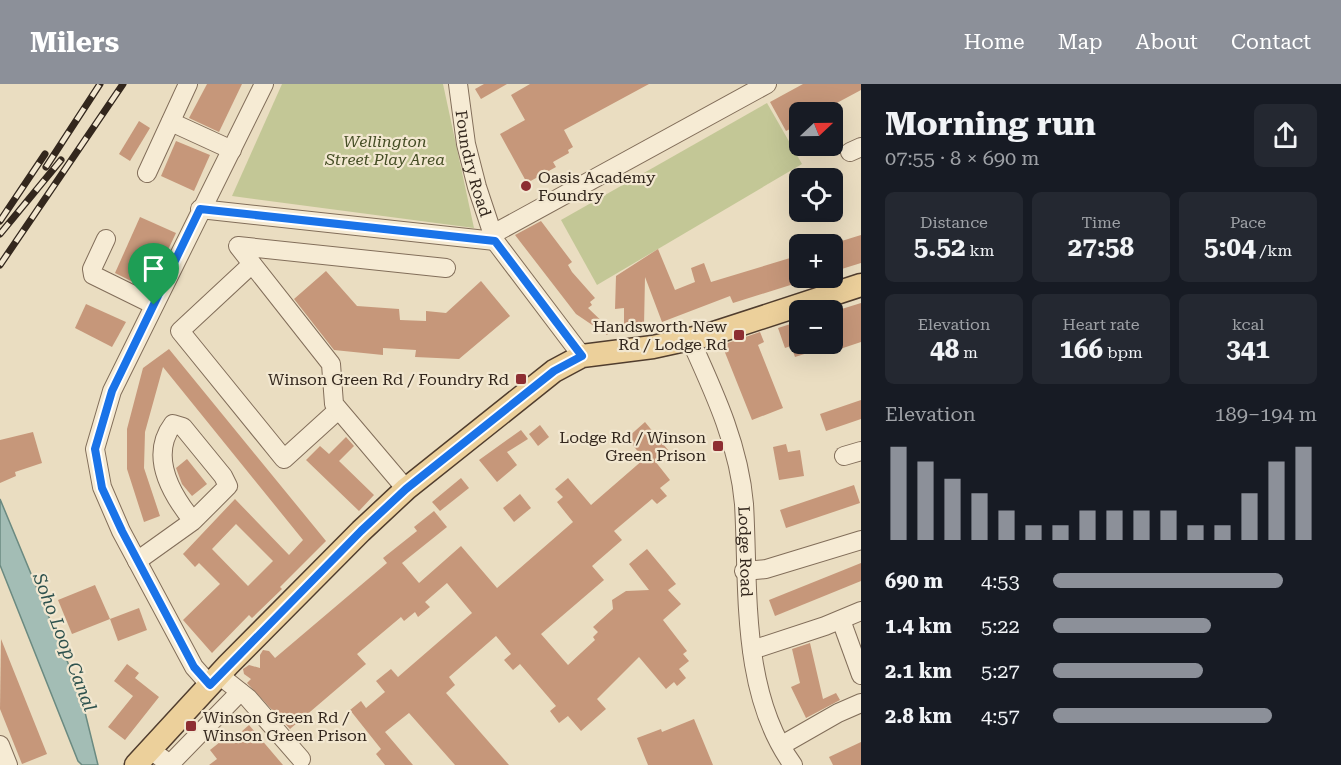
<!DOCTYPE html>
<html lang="en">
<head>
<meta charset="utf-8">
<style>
  body { margin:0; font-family:"Roboto Serif",serif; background:#242831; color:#f1f3f6; height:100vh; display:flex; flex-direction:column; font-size:22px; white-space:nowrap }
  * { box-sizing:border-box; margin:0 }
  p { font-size:20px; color:#9ea1a6 }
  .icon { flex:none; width:33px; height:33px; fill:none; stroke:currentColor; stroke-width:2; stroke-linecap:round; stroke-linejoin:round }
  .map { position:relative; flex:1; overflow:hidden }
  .side { display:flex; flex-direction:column; background:#171b24; width:480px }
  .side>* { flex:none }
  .needle { width:39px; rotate:68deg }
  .tools { position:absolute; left:789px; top:18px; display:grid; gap:12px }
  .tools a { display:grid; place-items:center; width:54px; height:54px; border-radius:9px; background:#171b24; box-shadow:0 6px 24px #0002; font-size:30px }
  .pin { position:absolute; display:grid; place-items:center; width:51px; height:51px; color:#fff; margin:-62px -26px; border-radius:50% 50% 50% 0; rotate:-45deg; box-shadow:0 0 6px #0007 }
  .pin .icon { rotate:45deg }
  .round { display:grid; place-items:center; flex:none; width:63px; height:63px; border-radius:9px; background:#242831 }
  .headline { display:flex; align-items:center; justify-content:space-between; height:102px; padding:0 24px }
  h1 { font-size:33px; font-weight:700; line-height:45px }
  .figures { display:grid; grid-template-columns:repeat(3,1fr); gap:9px; height:102px; padding:6px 24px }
  .figures div { display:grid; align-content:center; border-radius:9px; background:#242831; text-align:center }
  .figures b { font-size:26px; font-weight:700 }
  .figures small { font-size:16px; font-weight:400 }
  .figures p { font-size:16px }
  .chart { height:168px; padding:12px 24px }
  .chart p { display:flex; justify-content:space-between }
  .chart svg { width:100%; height:108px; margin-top:6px; stroke:#8c9099; stroke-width:6 }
  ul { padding:0 24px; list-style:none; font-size:20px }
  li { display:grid; grid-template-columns:96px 72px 1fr; align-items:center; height:45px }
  li i { height:15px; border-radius:8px; background:#8c9099 }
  header { display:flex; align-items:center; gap:36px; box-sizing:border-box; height:84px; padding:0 30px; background:#8c9099; color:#fff }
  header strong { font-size:28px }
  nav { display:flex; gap:33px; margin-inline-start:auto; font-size:21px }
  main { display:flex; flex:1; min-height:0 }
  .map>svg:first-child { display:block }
  .green { fill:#c3c796 }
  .water { fill:#a3bdb5; stroke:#6b8a81; stroke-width:1.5 }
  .building { fill:#c6977a; fill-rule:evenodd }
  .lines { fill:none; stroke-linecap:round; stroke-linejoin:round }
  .minor-casing { stroke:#826e5a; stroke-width:20 }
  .major-casing { stroke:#503d2e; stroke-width:25 }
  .minor { stroke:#f6ebd4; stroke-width:18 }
  .major { stroke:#ecd09b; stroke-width:22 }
  .rail-casing { stroke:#33271d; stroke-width:7 }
  .rail { stroke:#f2e7d0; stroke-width:4.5; stroke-dasharray:14; stroke-linecap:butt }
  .route-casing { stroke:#fff; stroke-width:12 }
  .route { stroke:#1a73e8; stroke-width:8 }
  .poi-dot { fill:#8d2e32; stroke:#f2e7d0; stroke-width:2 }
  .labels { text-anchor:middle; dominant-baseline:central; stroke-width:4.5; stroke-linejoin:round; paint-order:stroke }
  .park-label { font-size:16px; font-style:italic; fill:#454e25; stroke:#f2e7d0 }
  .street-label { font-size:16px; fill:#33271d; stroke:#f2e7d0 }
  .poi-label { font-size:16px; fill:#33271d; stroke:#f2e7d0; text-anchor:end }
  .water-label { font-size:18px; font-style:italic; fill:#2e524e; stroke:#f2e7d0 }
</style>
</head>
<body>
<header>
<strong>Milers</strong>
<nav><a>Home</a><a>Map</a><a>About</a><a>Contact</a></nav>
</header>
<main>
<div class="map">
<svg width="861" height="681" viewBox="0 0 861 681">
  <rect width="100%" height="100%" fill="#eaddc1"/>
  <g class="green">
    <path d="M 282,0 L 443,0 L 474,144 L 232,112 Z"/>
    <path d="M 767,19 L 802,80 L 597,201 L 561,136 Z"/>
  </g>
  <path class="water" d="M 0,415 L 80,608 L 98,681 L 82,681 L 78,677 L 0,481 Z"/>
  <g class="building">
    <path d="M 207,0 L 242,0 L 219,48 L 189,34 Z"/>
    <path d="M 484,0 L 507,0 L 481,15 L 475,5 Z"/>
    <path d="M 530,0 L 649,0 L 564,46 L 573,63 L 568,66 L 569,69 L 553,78 L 556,83 L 527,99 L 500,50 L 525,36 L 511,11 Z"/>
    <path d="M 803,0 L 861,0 L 861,6 L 820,28 L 800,28 L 800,40 L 786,47 L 770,18 Z"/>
    <path d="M 139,37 L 150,44 L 130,77 L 119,70 Z"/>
    <path d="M 176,57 L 210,71 L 194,107 L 161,92 Z"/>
    <path d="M 140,133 L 176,149 L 149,206 L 115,189 Z"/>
    <path d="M 541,137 L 572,178 L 568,181 L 572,188 L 595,214 L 590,218 L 592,221 L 588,224 L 611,246 L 607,251 L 576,230 L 515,151 Z"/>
    <path d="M 861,151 L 861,179 L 832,188 L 832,160 Z"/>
    <path d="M 658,165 L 675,206 L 695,198 L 691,184 L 704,179 L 711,198 L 800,171 L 800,198 L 733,219 L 730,212 L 662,238 L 645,193 L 644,242 L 624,241 L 624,224 L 615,225 L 616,192 Z"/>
    <path d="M 326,187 L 357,222 L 399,225 L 400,236 L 426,237 L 426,227 L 446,229 L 481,197 L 510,232 L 459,275 L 415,273 L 416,266 L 383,264 L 383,271 L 334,266 L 294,215 Z"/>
    <path d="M 861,219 L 861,258 L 837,266 L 835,260 L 832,260 L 832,228 Z"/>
    <path d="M 86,220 L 126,238 L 112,263 L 75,244 Z"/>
    <path d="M 800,237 L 798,260 L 828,260 L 829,262 L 795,273 L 791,262 L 785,264 L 778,244 Z"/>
    <path d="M 760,248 L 764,258 L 758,261 L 783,324 L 752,336 L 722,261 Z"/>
    <path d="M 169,265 L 326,457 L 280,503 L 282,505 L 252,534 L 249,531 L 212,569 L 183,536 L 220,500 L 199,479 L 195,483 L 183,470 L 235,415 L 289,471 L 303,456 L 163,283 L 145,348 L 144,384 L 160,432 L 144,438 L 127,385 L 127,345 L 143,284 ZM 236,440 L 273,477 L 248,502 L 212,465 Z"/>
    <path d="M 861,316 L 861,335 L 826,347 L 820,330 Z"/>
    <path d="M 645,338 L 668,366 L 655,377 L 670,396 L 660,404 L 667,412 L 657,420 L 652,415 L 614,447 L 622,456 L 592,482 L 604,496 L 541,550 L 568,581 L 595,556 L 593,553 L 598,548 L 593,543 L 613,525 L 612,516 L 626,507 L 649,506 L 629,480 L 647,465 L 676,500 L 668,506 L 681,520 L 663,536 L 687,567 L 683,570 L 689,577 L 679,585 L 686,594 L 677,602 L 674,598 L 666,605 L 639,573 L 597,615 L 606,625 L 581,647 L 568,632 L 559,639 L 550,627 L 556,622 L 520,580 L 513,586 L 504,576 L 511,570 L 496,552 L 449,593 L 455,601 L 446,609 L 509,681 L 455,681 L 409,629 L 385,648 L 413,681 L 385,681 L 376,670 L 381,665 L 350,626 L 361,617 L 366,624 L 385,608 L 376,597 L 391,585 L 398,593 L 472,529 L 447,499 L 425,518 L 430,523 L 418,533 L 415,528 L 404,537 L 401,533 L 357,570 L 366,580 L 290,645 L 247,599 L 251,595 L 244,590 L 243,585 L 249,581 L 260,584 L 260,571 L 263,566 L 269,567 L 275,574 L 387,479 L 383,474 L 417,447 L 414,443 L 434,427 L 447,443 L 402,479 L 419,499 L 461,462 L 497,504 L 573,438 L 557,418 L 563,413 L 555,405 L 568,394 L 591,421 L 644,375 L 627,354 Z"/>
    <path d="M 540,341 L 549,353 L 538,362 L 529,350 Z"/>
    <path d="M 521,346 L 528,355 L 507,368 L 517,381 L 497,398 L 479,376 Z"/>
    <path d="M 33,348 L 42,379 L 15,388 L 16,392 L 0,399 L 0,356 Z"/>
    <path d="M 346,353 L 354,362 L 339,377 L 374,411 L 359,427 L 306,376 L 320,362 L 329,370 Z"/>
    <path d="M 786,360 L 788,368 L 800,366 L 804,392 L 779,396 L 773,363 Z"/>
    <path d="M 187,375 L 207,400 L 192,412 L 182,400 L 176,384 Z"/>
    <path d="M 461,394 L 469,404 L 440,427 L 432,418 Z"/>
    <path d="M 854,401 L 860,419 L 786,444 L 780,426 Z"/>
    <path d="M 520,410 L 531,424 L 514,438 L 503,424 Z"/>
    <path d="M 861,479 L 861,497 L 775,532 L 769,516 Z"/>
    <path d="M 95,501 L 110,535 L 72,550 L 58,516 Z"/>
    <path d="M 139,524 L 147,546 L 118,557 L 110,535 Z"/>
    <path d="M 1,555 L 47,670 L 22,680 L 0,625 Z"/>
    <path d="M 810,559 L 823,615 L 836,609 L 840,616 L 806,634 L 791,603 L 800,599 L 792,565 Z"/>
    <path d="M 127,580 L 139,589 L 135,594 L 159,613 L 125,656 L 108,643 L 133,612 L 114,597 Z"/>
    <path d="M 694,635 L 713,681 L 648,681 L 637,654 L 661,645 L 662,648 Z"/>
    <path d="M 249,641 L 283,681 L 209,681 L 217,675 L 210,666 L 230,650 L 233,655 Z"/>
    <path d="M 861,658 L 861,681 L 833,681 L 829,673 Z"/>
  </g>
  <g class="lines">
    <g class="minor-casing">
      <g id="minor">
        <path id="s1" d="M 458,0 L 466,60 L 477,103 L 495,157 L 582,272"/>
        <path d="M 171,38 L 232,66"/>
        <path d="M 850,68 L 861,63"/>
        <path d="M 147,89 L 188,0"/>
        <path d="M 200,125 L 495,157"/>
        <path d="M 493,150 L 767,0"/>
        <path d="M 106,155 L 92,185 L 93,191 L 154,221"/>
        <path d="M 252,180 L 180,247 L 284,375 L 338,326"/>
        <path id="s2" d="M 690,255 C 714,308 739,361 744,420 C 749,505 740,608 793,681"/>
        <path d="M 844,372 L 861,367"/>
        <path d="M 406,405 L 334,320 L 331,280 L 238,162 L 446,184"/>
        <path d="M 137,477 L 193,437 C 171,410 149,372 173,340 L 183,343 L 223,392 L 228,402 L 193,437"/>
        <path d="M 744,487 L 766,485 L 861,456"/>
        <path d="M 841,536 L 861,591"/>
        <path d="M 752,566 L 825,542 L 861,527"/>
        <path d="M 219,591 L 248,614 L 301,675"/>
        <path d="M 210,601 L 194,583 L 121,447 L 102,403 L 95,365 L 112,307 L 264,0"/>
        <path d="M 0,661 L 8,681"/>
        <path d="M 782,661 L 838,629 L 861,619"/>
        <path d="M 149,665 L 170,680 L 240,608"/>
      </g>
    </g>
    <g class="major-casing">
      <path id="major" d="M 136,681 L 228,581 L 361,447 L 406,405 L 554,287 L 582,272 L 653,263 L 708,251 L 861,201"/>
    </g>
    <use href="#minor" class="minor"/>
    <use href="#major" class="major"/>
    <g class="rail-casing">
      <g id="rail">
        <path d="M 46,83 L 100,0"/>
        <path d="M 0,137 L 45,70"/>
        <path d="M 0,150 L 61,76"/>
        <path d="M 0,181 L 123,0"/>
      </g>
    </g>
    <use href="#rail" class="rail"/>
  </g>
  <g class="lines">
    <g class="route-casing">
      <path id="route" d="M 200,125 L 495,157 L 582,272 L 554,287 L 406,405 L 361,447 L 210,601 L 194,583 L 122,447 L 102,404 L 95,365 L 112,307 Z"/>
    </g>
    <use href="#route" class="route"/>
  </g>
  <g class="poi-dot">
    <circle cx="526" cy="102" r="6"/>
    <rect x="733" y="245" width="12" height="12" rx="3"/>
    <rect x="515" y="289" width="12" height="12" rx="3"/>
    <rect x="712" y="356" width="12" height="12" rx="3"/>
    <rect x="185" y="636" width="12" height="12" rx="3"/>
  </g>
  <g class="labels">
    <g class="park-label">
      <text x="385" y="57">Wellington<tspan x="385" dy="18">Street Play Area</tspan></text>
    </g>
    <g class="street-label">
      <text stroke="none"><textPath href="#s1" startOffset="81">Foundry Road</textPath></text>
      <text stroke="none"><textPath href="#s2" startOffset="222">Lodge Road</textPath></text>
    </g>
    <g class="poi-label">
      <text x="538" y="93" text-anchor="start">Oasis Academy<tspan x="538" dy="18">Foundry</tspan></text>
      <text x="727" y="242">Handsworth New<tspan x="727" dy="18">Rd / Lodge Rd</tspan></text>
      <text x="509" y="295">Winson Green Rd / Foundry Rd</text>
      <text x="706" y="353">Lodge Rd / Winson<tspan x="706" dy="18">Green Prison</tspan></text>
      <text x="203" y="633" text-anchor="start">Winson Green Rd /<tspan x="203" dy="18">Winson Green Prison</tspan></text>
    </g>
    <g class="water-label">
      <text transform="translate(65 558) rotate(69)">Soho Loop Canal</text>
    </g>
  </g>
</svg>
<div class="tools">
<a><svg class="needle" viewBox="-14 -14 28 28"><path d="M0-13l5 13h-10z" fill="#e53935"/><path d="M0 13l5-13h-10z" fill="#9ea1a6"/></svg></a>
<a><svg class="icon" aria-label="locate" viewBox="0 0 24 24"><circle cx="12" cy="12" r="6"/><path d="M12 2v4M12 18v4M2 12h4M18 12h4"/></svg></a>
<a>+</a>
<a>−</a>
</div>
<div class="pin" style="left:154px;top:221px;background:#1e9e55"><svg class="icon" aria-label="arrive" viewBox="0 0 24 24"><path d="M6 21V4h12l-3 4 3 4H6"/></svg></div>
</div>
<section class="side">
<div class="headline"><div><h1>Morning run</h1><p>07:55 · 8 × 690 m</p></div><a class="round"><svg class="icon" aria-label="share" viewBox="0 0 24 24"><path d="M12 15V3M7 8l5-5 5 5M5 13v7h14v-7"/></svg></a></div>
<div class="figures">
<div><p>Distance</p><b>5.52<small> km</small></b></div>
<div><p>Time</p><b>27:58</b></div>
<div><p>Pace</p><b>5:04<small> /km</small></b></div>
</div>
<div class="figures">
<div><p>Elevation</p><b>48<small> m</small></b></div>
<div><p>Heart rate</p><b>166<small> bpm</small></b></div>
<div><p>kcal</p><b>341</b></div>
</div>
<div class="chart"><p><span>Elevation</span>189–194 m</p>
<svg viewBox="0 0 160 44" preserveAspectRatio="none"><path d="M5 44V6M15 44V12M25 44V19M35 44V25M45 44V32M55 44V38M65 44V38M75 44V32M85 44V32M95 44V32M105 44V32M115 44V38M125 44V38M135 44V25M145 44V12M155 44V6"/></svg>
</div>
<ul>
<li><b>690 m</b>4:53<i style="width:87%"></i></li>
<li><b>1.4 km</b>5:22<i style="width:60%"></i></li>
<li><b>2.1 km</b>5:27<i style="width:57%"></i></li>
<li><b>2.8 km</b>4:57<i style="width:83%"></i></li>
</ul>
</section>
</main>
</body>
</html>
